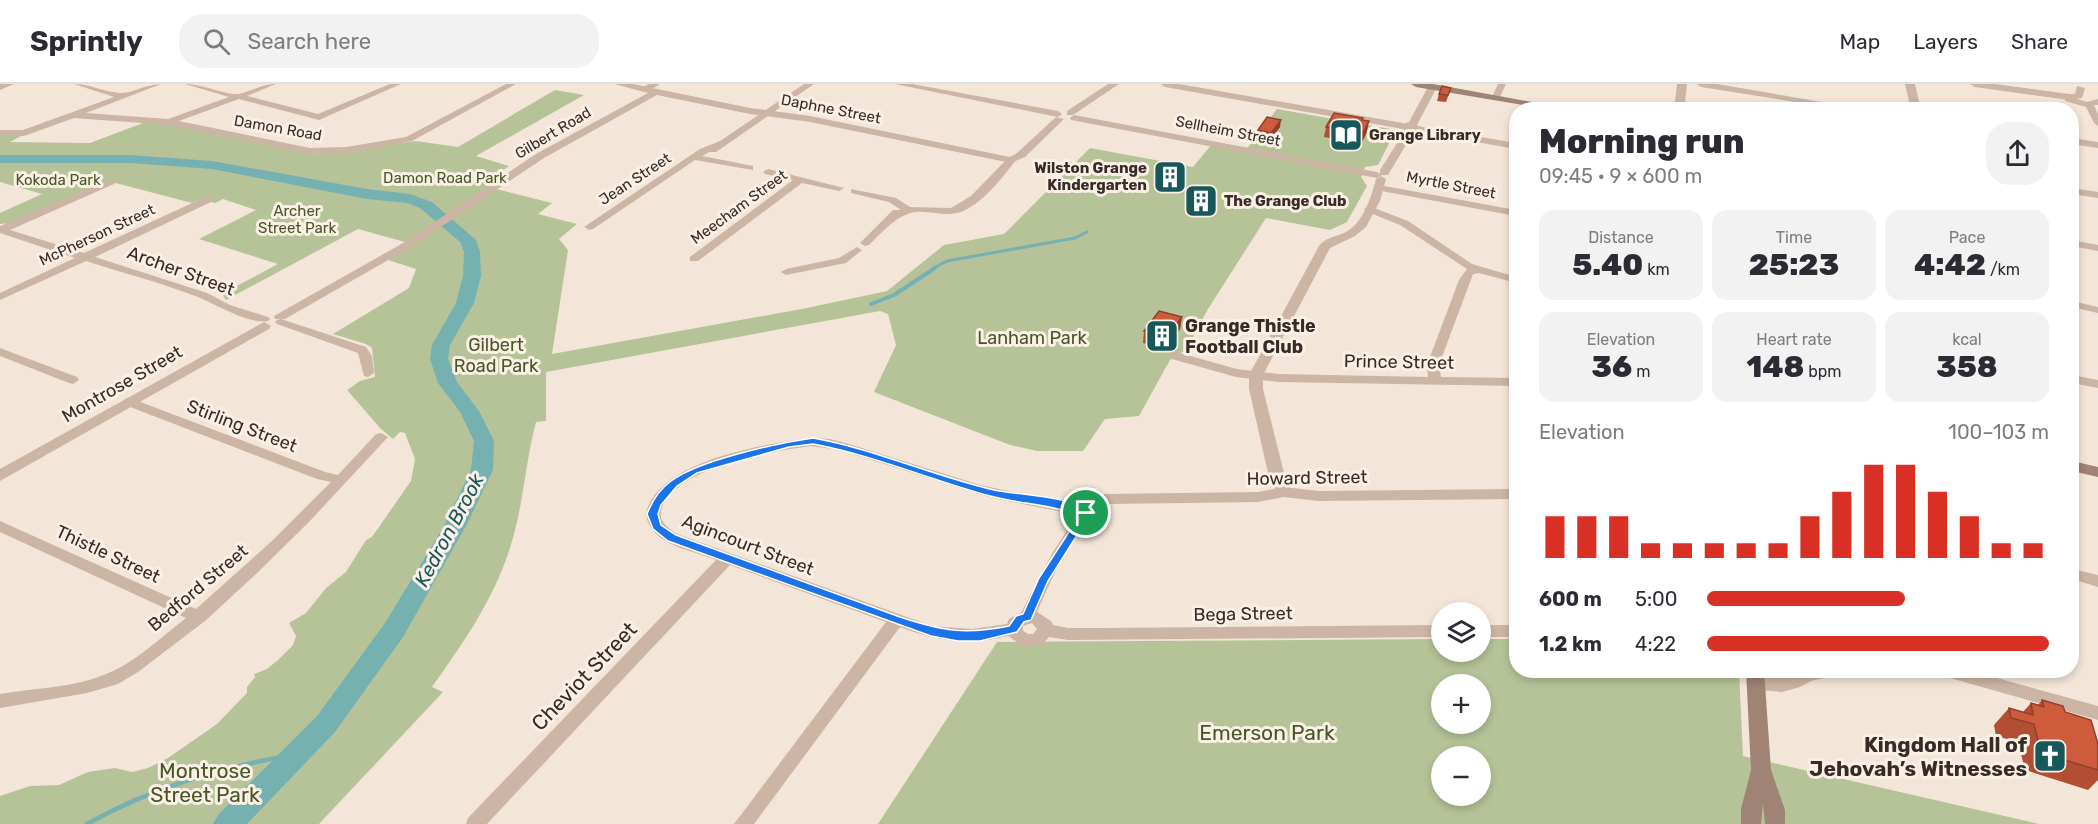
<!DOCTYPE html>
<html lang="en">
<head>
<meta charset="utf-8">
<style>
  body { margin:0; font-family:Rubik,sans-serif; background:#f2f2f3; color:#2b2b33; height:100vh; display:flex; flex-direction:column; font-size:22px; white-space:nowrap }
  * { box-sizing:border-box; margin:0 }
  p { font-size:20px; color:#7c7c81 }
  .icon { flex:none; width:33px; height:33px; fill:none; stroke:currentColor; stroke-width:2; stroke-linecap:round; stroke-linejoin:round }
  .map { position:relative; flex:1; overflow:hidden }
  .side { position:absolute; left:1509px; top:18px; width:570px; height:576px; display:flex; flex-direction:column; background:#fff; border-radius:24px; box-shadow:0 3px 9px #0003 }
  .side>* { flex:none }
  .controls { position:absolute; left:1431px; top:518px; display:grid; gap:12px }
  .controls a { display:grid; place-items:center; width:60px; height:60px; border-radius:50%; background:#fff; box-shadow:0 3px 9px #0003; font-size:30px }
  .pin { position:absolute; display:grid; place-items:center; width:51px; height:51px; color:#fff; margin:-26px; border:3px solid #fff; border-radius:50%; box-shadow:0 2px 6px #0007 }
  .round { display:grid; place-items:center; flex:none; width:63px; height:63px; border-radius:24px; background:#f2f2f3 }
  .headline { display:flex; align-items:center; justify-content:space-between; height:102px; padding:0 30px }
  h1 { font-size:33px; font-weight:800; line-height:45px }
  .metrics { display:grid; grid-template-columns:repeat(3,1fr); gap:9px; height:102px; padding:6px 30px }
  .metrics div { display:grid; align-content:center; border-radius:15px; background:#f2f2f3; text-align:center }
  .metrics b { font-size:30px; font-weight:800 }
  .metrics small { font-size:16px; font-weight:400 }
  .metrics p { font-size:16px }
  .chart { height:168px; padding:12px 30px }
  .chart p { display:flex; justify-content:space-between }
  .chart svg { width:100%; height:108px; margin-top:6px; stroke:#d93025; stroke-width:6 }
  ul { padding:0 30px; list-style:none; font-size:20px }
  li { display:grid; grid-template-columns:96px 72px 1fr; align-items:center; height:45px }
  li i { height:15px; border-radius:8px; background:#d93025 }
  header { display:flex; align-items:center; gap:36px; box-sizing:border-box; height:84px; padding:0 30px; background:#fff; border-bottom:2px solid #e1e1e2 }
  header strong { font-size:28px }
  nav { display:flex; gap:33px; margin-inline-start:auto; font-size:21px }
  .search { width:420px; height:54px; background:#f2f2f3; display:flex; align-items:center; gap:15px; box-sizing:border-box; padding:0 21px; border-radius:24px; color:#7c7c81; font-size:22px }
  .map>svg:first-child { display:block }
  .green { fill:#b6c398; fill-rule:evenodd }
  .lines { fill:none; stroke-linecap:round; stroke-linejoin:round }
  .stream-far2 { stroke:#76b1b2; stroke-width:3 }
  .stream-far1 { stroke:#76b1b2; stroke-width:4 }
  .stream { stroke:#76b1b2; stroke-width:4.5 }
  .river { fill:#76b1b2; fill-rule:evenodd }
  .minor { fill:#ccb5a4; fill-rule:evenodd }
  .tertiary { fill:#ccb5a4; fill-rule:evenodd }
  .secondary { fill:#9f8375; fill-rule:evenodd }
  .wall { fill:#b14e34 }
  .shaded-wall { fill:#90402a }
  .building { fill:#ce5b3c; stroke:#90402a; stroke-width:1.5 }
  .route { fill:#1a73e8; stroke:#fff; stroke-width:1.5; fill-rule:evenodd }
  .labels { text-anchor:middle; dominant-baseline:central; stroke-width:6; stroke-linejoin:round; paint-order:stroke }
  .far-street-label { font-size:15px; fill:#362b26; stroke:#faf0e5 }
  .far-poi-label { font-size:15px; font-weight:bold; fill:#362b26; stroke:#faf0e5; text-anchor:start }
  .far-park-label { font-size:15px; fill:#475628; stroke:#faf0e5 }
  .street-label { font-size:18px; fill:#362b26; stroke:#faf0e5 }
  .poi-label { font-size:18px; font-weight:bold; fill:#362b26; stroke:#faf0e5; text-anchor:start }
  .park-label { font-size:18px; fill:#475628; stroke:#faf0e5 }
  .water-label { font-size:20px; font-style:italic; fill:#19585a; stroke:#faf0e5 }
  .near-street-label { font-size:21px; fill:#362b26; stroke:#faf0e5 }
  .near-park-label { font-size:21px; fill:#475628; stroke:#faf0e5 }
  .near-poi-label { font-size:21px; font-weight:bold; fill:#362b26; stroke:#faf0e5; text-anchor:end }
</style>
</head>
<body>
<header>
<strong>Sprintly</strong>
<div class="search"><svg class="icon" aria-label="search" viewBox="0 0 24 24"><circle cx="10" cy="10" r="6"/><path d="M15 15l6 6"/></svg>Search here</div>
<nav><a>Map</a><a>Layers</a><a>Share</a></nav>
</header>
<div class="map">
<svg width="2098" height="740" viewBox="0 0 2098 740">
  <rect width="100%" height="100%" fill="#f3e6d9"/>
  <g class="green">
    <path d="M 555,6 L 584,11 L 476,72 L 509,82 L 502,87 L 503,91 L 488,103 L 552,119 L 538,130 L 577,140 L 559,155 L 568,166 L 552,270 L 802,225 L 887,207 L 944,161 L 1004,150 L 1090,64 L 1193,83 L 1212,60 L 1245,67 L 1277,25 L 1396,46 L 1378,81 L 1365,83 L 1361,93 L 1367,102 L 1347,138 L 1330,146 L 1266,134 L 1208,225 L 1186,266 L 1170,276 L 1139,332 L 1105,335 L 1083,367 L 1037,367 L 1010,361 L 874,308 L 896,261 L 888,230 L 880,227 L 546,288 L 546,337 L 536,338 C 526,375 524,414 514,450 C 499,508 466,555 432,603 L 443,608 L 319,740 L 0,740 L 0,712 L 30,702 L 59,701 L 88,688 L 115,684 L 132,688 L 148,684 L 168,674 L 217,640 L 247,609 L 247,603 L 255,593 L 254,590 L 267,585 L 278,576 L 293,561 L 296,552 L 289,539 L 306,529 L 326,504 L 346,488 L 366,456 L 372,453 L 411,397 L 415,375 L 405,349 L 400,348 L 393,355 L 380,344 L 347,306 L 360,297 L 375,293 L 372,264 L 366,260 L 333,250 L 409,204 L 416,185 L 388,176 L 412,160 L 358,145 L 226,216 L 222,210 L 278,180 L 199,155 L 256,126 L 223,115 L 215,119 L 201,115 L 192,119 L 108,97 L 10,139 L 0,140 L 0,129 L 42,110 L 0,98 L 0,52 L 21,52 L 10,58 L 90,59 L 143,39 L 167,40 L 315,70 L 416,57 L 458,63 Z"/>
    <path d="M 1441,555 L 1442,567 L 1480,567 L 1481,555 L 1516,555 L 1516,586 L 1739,587 L 1743,672 L 2039,740 L 878,740 L 997,558 ZM 1442,600 L 1480,600 L 1480,639 L 1442,639 ZM 1442,672 L 1480,672 L 1480,711 L 1442,711 Z"/>
  </g>
  <g class="lines">
    <path class="stream-far2" d="M 932,185 L 947,177 L 1075,154 L 1087,148"/>
    <path class="stream-far1" d="M 871,220 L 894,211 L 935,184"/>
    <path class="stream" d="M 87,740 C 153,703 223,683 297,670"/>
    <path class="river" d="M 0,71 L 130,71 L 212,77 L 367,105 L 410,110 L 432,118 L 476,156 L 480,168 L 481,192 L 474,219 L 450,261 L 448,275 L 457,298 L 479,327 L 494,357 L 493,386 L 466,442 L 403,553 L 335,648 L 247,740 L 213,740 L 218,731 L 317,632 L 385,539 L 444,442 L 471,386 L 474,357 L 460,328 L 438,299 L 430,275 L 432,261 L 456,219 L 463,192 L 464,168 L 460,158 L 420,124 L 407,119 L 367,115 L 212,85 L 130,79 L 0,79 Z"/>
    <g class="minor">
      <path d="M 0,0 L 14,0 L 0,6 Z"/>
      <path d="M 74,0 C 90,0 104,8 120,9 C 130,10 147,0 161,0 L 86,29 L 168,35 L 229,13 L 185,0 C 202,0 226,11 238,10 C 251,8 261,0 276,0 L 247,12 L 318,30 L 390,0 L 401,0 L 319,36 L 239,15 L 179,37 L 310,64 L 346,63 L 406,53 L 506,0 L 516,0 L 412,57 L 346,69 L 310,70 L 169,41 L 74,34 L 24,52 L 0,52 L 0,46 L 23,46 L 114,13 Z"/>
      <path d="M 649,0 L 660,0 L 649,7 L 643,7 L 643,3 Z"/>
      <path d="M 804,0 L 814,0 L 716,68 L 709,68 L 702,72 L 753,82 L 753,86 L 695,76 L 593,145 L 589,146 L 584,143 L 700,65 L 720,57 Z"/>
      <path d="M 895,0 L 912,0 L 1058,27 L 1062,30 L 1058,33 Z"/>
      <path d="M 1161,0 L 1179,0 L 1403,39 L 1407,42 L 1403,45 L 1165,3 Z"/>
      <path d="M 1498,0 L 1506,0 L 1500,13 L 1496,16 L 1492,13 Z"/>
      <path d="M 1697,0 L 1717,0 L 1868,26 L 1845,26 L 1701,3 Z"/>
      <path d="M 2068,12 L 2087,18 L 2098,15 L 2098,21 L 2094,21 L 2098,30 L 2098,42 L 2094,39 L 2086,23 L 2065,17 L 2065,13 Z"/>
      <path d="M 1074,31 L 1377,88 L 1382,91 L 1377,94 L 1071,36 L 1070,34 Z"/>
      <path d="M 1417,42 L 1516,59 L 1516,65 L 1414,47 L 1413,45 Z"/>
      <path d="M 2072,54 L 2098,58 L 2098,64 L 2072,60 Z"/>
      <path d="M 1008,74 L 1016,76 C 1002,94 984,118 963,127 C 949,133 936,128 922,128 C 900,126 883,148 869,161 L 865,162 L 860,159 L 893,126 L 901,126 L 889,118 L 851,109 L 851,105 L 896,114 L 910,123 L 951,124 L 971,112 Z"/>
      <path d="M 768,85 L 844,104 L 839,107 L 802,99 L 698,177 L 690,177 L 690,173 L 793,96 L 765,90 L 763,88 Z"/>
      <path d="M 111,95 L 116,98 L 114,100 L 10,146 L 84,169 L 203,114 L 211,114 L 211,118 L 95,173 L 207,209 L 230,221 L 268,233 L 270,235 L 268,237 C 250,241 215,220 198,213 C 162,199 123,189 86,177 L 0,216 L 0,209 L 75,174 L 0,149 L 0,142 Z"/>
      <path d="M 1379,101 L 1516,126 L 1516,132 L 1376,106 L 1376,102 Z"/>
      <path d="M 2072,104 L 2098,108 L 2098,114 L 2072,110 Z"/>
      <path d="M 1369,122 L 1408,137 L 1472,180 L 1516,193 L 1516,199 L 1479,189 L 1473,190 L 1439,281 L 1441,293 L 1516,294 L 1516,302 L 1279,298 L 1236,293 L 1172,275 L 1170,272 L 1172,269 L 1176,268 L 1237,285 L 1279,290 L 1428,293 L 1427,281 L 1459,196 L 1467,185 L 1400,141 L 1365,127 L 1364,125 Z"/>
      <path d="M 2072,156 L 2098,161 L 2098,167 L 2072,162 Z"/>
      <path d="M 857,163 L 862,166 L 846,179 L 786,191 L 781,188 L 786,185 L 839,174 Z"/>
      <path d="M 2072,217 L 2098,223 L 2098,229 L 2072,223 Z"/>
      <path d="M 281,235 L 366,263 L 372,272 L 374,289 L 368,293 L 364,292 L 358,269 L 277,240 L 275,238 L 277,236 Z"/>
      <path d="M 0,264 L 77,293 L 79,296 L 73,300 L 69,299 L 0,272 Z"/>
      <path d="M 2072,291 L 2098,296 L 2098,304 L 2072,299 Z"/>
      <path d="M 130,314 L 325,388 L 338,391 L 376,350 L 381,349 L 388,353 L 309,438 L 255,491 L 205,537 L 138,588 L 118,600 L 87,609 L 0,624 L 0,610 C 34,604 73,604 106,590 C 135,579 161,553 186,534 L 0,448 L 0,437 L 196,525 L 272,457 L 331,398 L 317,395 L 125,321 L 124,318 L 125,315 Z"/>
      <path d="M 811,354 L 830,355 L 849,360 L 980,401 L 1084,423 L 1104,410 L 1258,408 L 1284,403 L 1318,407 L 1516,405 L 1516,415 L 1318,417 L 1284,413 L 1258,418 L 1107,420 C 1074,441 1056,487 1040,521 L 1037,528 L 1051,537 L 1053,541 L 1068,544 L 1102,544 L 1442,541 L 1442,553 L 1068,556 L 1049,553 L 1044,559 L 1025,563 L 1008,552 C 969,562 937,557 900,543 L 754,740 L 734,740 L 886,538 L 730,481 L 487,740 L 466,740 L 468,734 L 716,476 C 699,469 676,465 661,454 C 651,446 643,435 648,423 C 667,375 766,360 811,354 ZM 811,362 L 840,366 L 993,414 L 1077,431 L 1053,468 L 1021,529 L 1009,535 L 1007,540 L 972,545 L 932,542 L 677,450 C 666,443 656,435 663,421 C 681,382 773,367 811,362 ZM 1032,539 L 1037,545 L 1033,550 L 1028,550 L 1023,547 L 1023,542 Z"/>
      <path d="M 2072,485 L 2098,491 L 2098,503 L 2072,495 Z"/>
      <rect x="1480" y="541" width="36" height="12"/>
      <path d="M 1772,586 L 1838,586 L 1836,591 L 1811,597 L 1800,603 L 1782,608 L 1749,605 L 1747,600 L 1749,595 L 1755,593 L 1786,594 L 1774,591 Z"/>
      <path d="M 1935,586 L 1968,586 L 2098,622 L 2098,636 L 1943,592 L 1937,591 Z"/>
    </g>
    <g class="tertiary">
      <path d="M 614,0 L 633,0 L 750,24 L 810,32 L 1010,73 L 1017,69 L 1056,33 L 1064,35 L 1025,73 L 1011,79 L 810,38 L 750,30 L 657,11 L 544,74 L 411,163 L 285,235 L 275,235 L 274,232 L 403,159 L 536,70 L 648,9 Z"/>
      <path d="M 1108,0 L 1119,0 L 1073,31 L 1067,31 L 1067,27 Z"/>
      <path d="M 1677,0 L 1687,0 L 1684,26 L 1674,26 Z"/>
      <path d="M 1905,0 L 1915,0 L 1921,26 L 1911,26 Z"/>
      <path d="M 1970,0 L 1995,0 L 2069,10 L 2075,10 L 2077,2 L 2085,4 L 2082,14 L 2069,16 L 1975,3 Z"/>
      <path d="M 1429,1 L 1437,3 L 1417,41 L 1422,44 L 1413,49 L 1388,91 L 1380,91 L 1380,86 L 1404,48 L 1398,42 L 1409,38 Z"/>
      <path d="M 1381,92 L 1386,95 L 1380,117 L 1366,143 L 1355,152 L 1330,164 L 1263,291 L 1263,305 L 1284,389 L 1292,408 L 1284,413 L 1278,412 L 1268,389 L 1249,305 L 1249,291 L 1319,162 C 1326,153 1335,153 1344,149 C 1363,140 1371,114 1376,95 Z"/>
      <path d="M 264,238 L 271,242 L 269,245 L 0,397 L 0,385 Z"/>
    </g>
    <g class="secondary">
      <path d="M 1411,0 L 1433,0 L 1576,26 L 1552,26 L 1416,3 Z"/>
      <path d="M 2072,377 L 2098,383 L 2098,393 L 2072,387 Z"/>
      <path d="M 1746,586 L 1764,586 L 1771,686 L 1785,726 L 1785,740 L 1765,740 L 1763,720 L 1761,740 L 1741,740 L 1741,725 L 1751,686 Z"/>
    </g>
  </g>
  <g class="wall">
    <path d="M 1451,4 L 1446,18 L 1437,17 L 1439,10 Z"/>
    <path d="M 1363,34 L 1363,36 L 1367,48 L 1361,60 L 1324,53 L 1326,43 Z"/>
    <path d="M 1280,43 L 1270,56 L 1257,53 L 1258,46 Z"/>
    <path d="M 1155,88 L 1184,90 L 1177,100 L 1155,95 Z"/>
    <path d="M 1182,233 L 1180,245 L 1166,266 L 1143,259 L 1144,247 Z"/>
    <path d="M 2042,616 L 2065,628 L 2098,660 L 2098,696 L 2088,706 L 2025,686 L 2018,658 L 1996,652 L 1994,641 L 2009,624 L 2023,628 L 2031,619 L 2038,621 Z"/>
  </g>
  <g class="shaded-wall">
    <path d="M 1281,36 L 1280,43 L 1270,56 L 1271,49 Z"/>
    <path d="M 1369,37 L 1367,48 L 1361,60 L 1363,49 Z"/>
    <path d="M 1185,82 L 1184,90 L 1177,100 L 1178,92 Z"/>
    <path d="M 1182,233 L 1180,245 L 1166,266 L 1167,253 Z"/>
  </g>
  <g class="building">
    <path d="M 1442,2 L 1451,4 L 1448,11 L 1439,10 Z"/>
    <path d="M 1745,23 L 1760,26 L 1745,26 Z"/>
    <path d="M 1334,29 L 1363,34 L 1362,36 L 1369,37 L 1363,49 L 1326,43 Z"/>
    <path d="M 1267,33 L 1281,36 L 1271,49 L 1258,46 Z"/>
    <path d="M 1163,78 L 1185,82 L 1178,92 L 1155,88 Z"/>
    <path d="M 1159,227 L 1182,233 L 1167,253 L 1144,247 Z"/>
    <path d="M 2042,616 L 2063,622 L 2065,628 L 2091,636 L 2098,660 L 2098,686 L 2041,669 L 2034,640 L 2011,634 L 2009,624 L 2033,631 L 2031,619 L 2044,623 Z"/>
  </g>
  <path class="route" d="M 813,354 C 875,365 933,392 994,406 C 1018,411 1074,412 1091,429 L 1048,497 L 1031,536 L 1024,538 L 1017,548 L 980,557 L 958,557 L 931,552 L 668,457 L 653,445 L 647,430 C 652,417 660,405 671,397 C 699,376 778,359 813,354 ZM 813,360 C 873,371 931,396 990,412 C 1020,420 1048,420 1080,431 L 1039,494 L 1023,530 L 1016,532 L 1009,542 C 964,551 943,547 900,533 L 676,451 L 661,441 L 658,430 L 661,421 L 677,402 L 697,389 L 789,363 Z"/>
  <defs>
    <g id="library-square" transform="scale(1.725)"><rect x="-9" y="-9" width="18" height="18" rx="4" fill="#19585a" stroke="#faf0e5"/><path d="M-6-4Q-3-5.5-.7-3.5V5Q-3 3-6 4ZM6-4Q3-5.5 .7-3.5V5Q3 3 6 4Z" fill="#fff"/></g>
    <g id="building-square" transform="scale(1.725)"><rect x="-9" y="-9" width="18" height="18" rx="4" fill="#19585a" stroke="#faf0e5"/><path d="M-4-6H4V6H1V3H-1V6H-4ZM-2.5-4.3h1.7v1.8h-1.7ZM.8-4.3h1.7v1.8H.8ZM-2.5-1h1.7V.8h-1.7ZM.8-1h1.7V.8H.8Z" fill="#fff"/></g>
    <g id="church-square" transform="scale(1.725)"><rect x="-9" y="-9" width="18" height="18" rx="4" fill="#19585a" stroke="#faf0e5"/><path d="M-1.2-6h2.4v3.5h3.3v2.4h-3.3V6h-2.4V-.1h-3.3v-2.4h3.3Z" fill="#fff"/></g>
  </defs>
  <g fill-rule="evenodd">
    <use href="#library-square" x="1346" y="51"/>
    <use href="#building-square" x="1170" y="93"/>
    <use href="#building-square" x="1201" y="117"/>
    <use href="#building-square" x="1162" y="252"/>
    <use href="#church-square" x="2050" y="672"/>
  </g>
  <g class="labels">
    <g class="far-street-label">
      <text transform="translate(831 25) rotate(11)">Daphne Street</text>
      <text transform="translate(278 44) rotate(10)">Damon Road</text>
      <text transform="translate(1228 47) rotate(11)">Sellheim Street</text>
      <text transform="translate(553 49) rotate(-31)">Gilbert Road</text>
      <text transform="translate(635 95) rotate(-33)">Jean Street</text>
      <text transform="translate(1451 101) rotate(11)">Myrtle Street</text>
      <text transform="translate(739 123) rotate(-36)">Meecham Street</text>
      <text transform="translate(97 151) rotate(-25)">McPherson Street</text>
    </g>
    <g class="far-poi-label">
      <text x="1369" y="51">Grange Library</text>
      <text x="1147" y="84" text-anchor="end">Wilston Grange<tspan x="1147" dy="17">Kindergarten</tspan></text>
      <text x="1224" y="117">The Grange Club</text>
    </g>
    <g class="far-park-label">
      <text x="445" y="94">Damon Road Park</text>
      <text x="58" y="96">Kokoda Park</text>
      <text x="297" y="127">Archer<tspan x="297" dy="17">Street Park</tspan></text>
    </g>
    <g class="street-label">
      <text transform="translate(181 187) rotate(20)">Archer Street</text>
      <text transform="translate(1399 278) rotate(1)">Prince Street</text>
      <text transform="translate(122 300) rotate(-30)">Montrose Street</text>
      <text transform="translate(242 342) rotate(21)">Stirling Street</text>
      <text transform="translate(1307 394) rotate(-1)">Howard Street</text>
      <text transform="translate(748 461) rotate(21)">Agincourt Street</text>
      <text transform="translate(108 470) rotate(25)">Thistle Street</text>
      <text transform="translate(198 504) rotate(-40)">Bedford Street</text>
      <text transform="translate(1243 530) rotate(-1)">Bega Street</text>
    </g>
    <g class="poi-label">
      <text x="1185" y="242">Grange Thistle<tspan x="1185" dy="21">Football Club</tspan></text>
    </g>
    <g class="park-label">
      <text x="1032" y="254">Lanham Park</text>
      <text x="496" y="261">Gilbert<tspan x="496" dy="21">Road Park</tspan></text>
    </g>
    <g class="water-label">
      <text transform="translate(449 446) rotate(-62)">Kedron Brook</text>
    </g>
    <g class="near-street-label">
      <text transform="translate(584 592) rotate(-46)">Cheviot Street</text>
    </g>
    <g class="near-park-label">
      <text x="1267" y="648">Emerson Park</text>
      <text x="205" y="686">Montrose<tspan x="205" dy="24">Street Park</tspan></text>
    </g>
    <g class="near-poi-label">
      <text x="2027" y="660">Kingdom Hall of<tspan x="2027" dy="24">Jehovah’s Witnesses</tspan></text>
    </g>
  </g>
</svg>
<div class="controls">
<a><svg class="icon" aria-label="layers" viewBox="0 0 24 24"><path d="M12 4l9 5-9 5-9-5zM3 14l9 5 9-5"/></svg></a>
<a>+</a>
<a>−</a>
</div>
<div class="pin" style="left:1086px;top:429px;background:#1e9e55"><svg class="icon" aria-label="arrive" viewBox="0 0 24 24"><path d="M6 21V4h12l-3 4 3 4H6"/></svg></div>
<section class="side">
<div class="headline"><div><h1>Morning run</h1><p>09:45 · 9 × 600 m</p></div><a class="round"><svg class="icon" aria-label="share" viewBox="0 0 24 24"><path d="M12 15V3M7 8l5-5 5 5M5 13v7h14v-7"/></svg></a></div>
<div class="metrics">
<div><p>Distance</p><b>5.40<small> km</small></b></div>
<div><p>Time</p><b>25:23</b></div>
<div><p>Pace</p><b>4:42<small> /km</small></b></div>
</div>
<div class="metrics">
<div><p>Elevation</p><b>36<small> m</small></b></div>
<div><p>Heart rate</p><b>148<small> bpm</small></b></div>
<div><p>kcal</p><b>358</b></div>
</div>
<div class="chart"><p><span>Elevation</span>100–103 m</p>
<svg viewBox="0 0 160 44" preserveAspectRatio="none"><path d="M5 44V27M15 44V27M25 44V27M35 44V38M45 44V38M55 44V38M65 44V38M75 44V38M85 44V27M95 44V17M105 44V6M115 44V6M125 44V17M135 44V27M145 44V38M155 44V38"/></svg>
</div>
<ul>
<li><b>600 m</b>5:00<i style="width:58%"></i></li>
<li><b>1.2 km</b>4:22<i style="width:100%"></i></li>
</ul>
</section>
</div>
</body>
</html>
